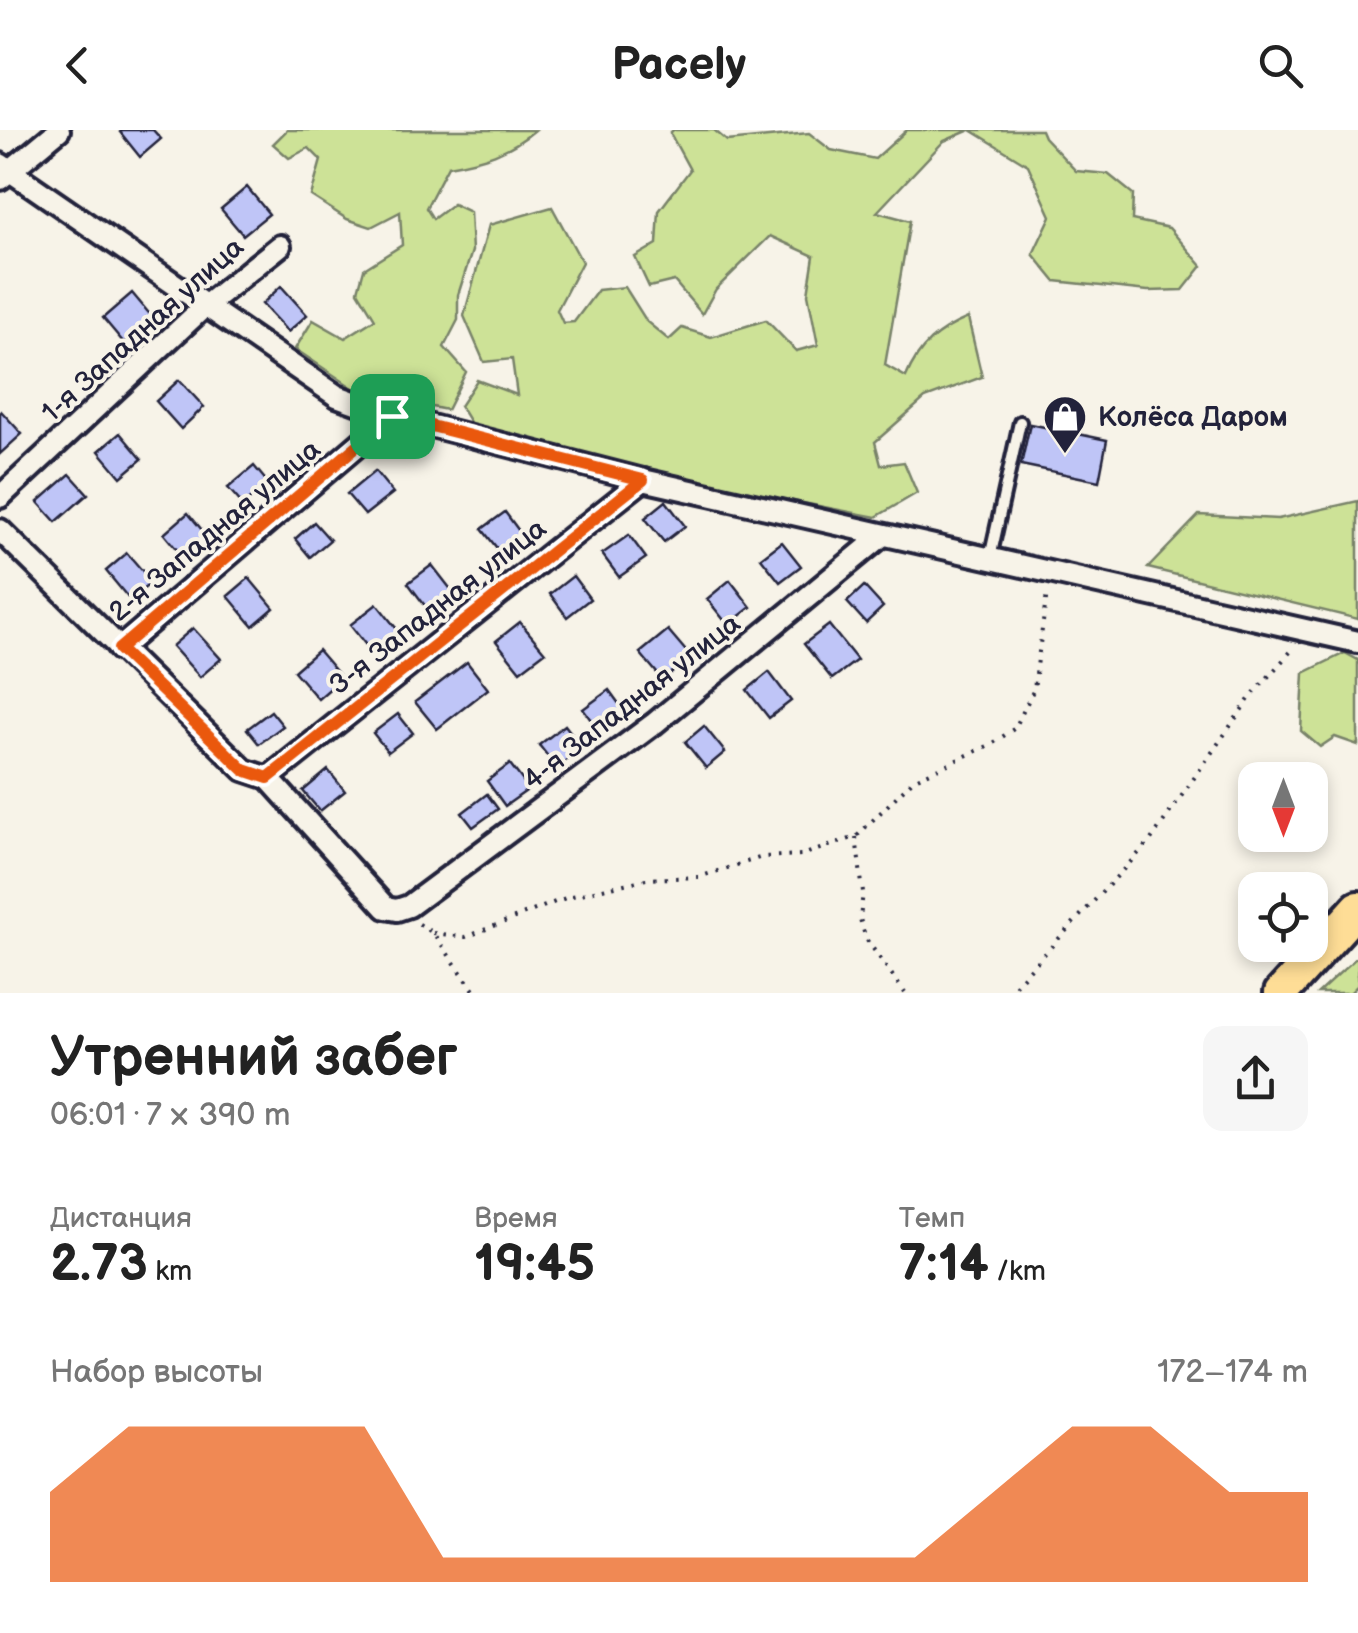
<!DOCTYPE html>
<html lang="ru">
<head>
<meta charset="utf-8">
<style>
  body { margin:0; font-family:"Balsamiq Sans",sans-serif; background:#f6f6f6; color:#222; height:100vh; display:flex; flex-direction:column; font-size:38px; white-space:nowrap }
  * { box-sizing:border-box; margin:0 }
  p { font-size:32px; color:#767676 }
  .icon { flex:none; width:55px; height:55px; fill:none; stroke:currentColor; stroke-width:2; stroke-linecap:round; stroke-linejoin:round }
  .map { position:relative; height:863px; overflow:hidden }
  .details { display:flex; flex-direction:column; background:#fff; flex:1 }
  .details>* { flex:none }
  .needle { width:65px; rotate:180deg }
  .fabs { position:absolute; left:1238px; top:632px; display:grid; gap:20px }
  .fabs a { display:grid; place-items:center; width:90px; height:90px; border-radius:20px; background:#fff; box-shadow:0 5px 15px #0003; font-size:50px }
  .pin { position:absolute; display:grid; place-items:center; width:85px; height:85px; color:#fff; margin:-42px; border-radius:20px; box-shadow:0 5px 15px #0006 }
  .round { display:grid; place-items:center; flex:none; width:105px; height:105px; border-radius:20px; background:#f6f6f6 }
  .overview { display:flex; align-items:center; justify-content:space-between; height:170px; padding:0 50px }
  h1 { font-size:55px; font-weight:700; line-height:75px }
  .stats { display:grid; grid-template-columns:repeat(3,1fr); gap:15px; height:170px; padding:10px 50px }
  .stats div { display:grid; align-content:center }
  .stats b { font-size:50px; font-weight:700 }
  .stats small { font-size:28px; font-weight:400 }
  .stats p { font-size:28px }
  .chart { height:280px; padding:20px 50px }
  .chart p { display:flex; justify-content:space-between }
  .chart svg { width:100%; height:180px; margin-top:10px; fill:#ea580c; opacity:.7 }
  header { display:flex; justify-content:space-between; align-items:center; height:130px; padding:0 50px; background:#fff; font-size:45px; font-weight:700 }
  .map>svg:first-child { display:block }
  .green { fill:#cde297; stroke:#788269; stroke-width:2.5 }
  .building { fill:#bfc5f7; stroke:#22223b; stroke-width:2.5 }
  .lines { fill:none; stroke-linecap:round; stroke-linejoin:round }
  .service-casing { stroke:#22223b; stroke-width:18 }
  .minor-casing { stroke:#22223b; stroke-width:28 }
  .primary-casing { stroke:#22223b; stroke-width:40 }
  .path { stroke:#22223b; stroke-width:4; stroke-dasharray:2.5 8; stroke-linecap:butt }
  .service { stroke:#f7f3e8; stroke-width:10 }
  .minor { stroke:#f7f3e8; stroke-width:20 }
  .primary { stroke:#fedd96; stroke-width:32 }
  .route-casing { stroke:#fff; stroke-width:20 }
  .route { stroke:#ea580c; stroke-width:12 }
  .labels { text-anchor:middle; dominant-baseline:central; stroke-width:8; stroke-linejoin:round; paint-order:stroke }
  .street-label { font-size:28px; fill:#22223b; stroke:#f7f3e8 }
  .poi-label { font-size:28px; font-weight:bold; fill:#22223b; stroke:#f7f3e8; text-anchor:start }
</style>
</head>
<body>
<header><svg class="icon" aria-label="back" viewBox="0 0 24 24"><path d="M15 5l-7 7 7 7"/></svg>Pacely<svg class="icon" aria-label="search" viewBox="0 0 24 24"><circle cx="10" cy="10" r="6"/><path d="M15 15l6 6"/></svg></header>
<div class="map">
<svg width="1358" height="863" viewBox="0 0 1358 863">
  <rect width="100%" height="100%" fill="#f7f3e8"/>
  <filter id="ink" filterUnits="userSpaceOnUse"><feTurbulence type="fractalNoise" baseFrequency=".01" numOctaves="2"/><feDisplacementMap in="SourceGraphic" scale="20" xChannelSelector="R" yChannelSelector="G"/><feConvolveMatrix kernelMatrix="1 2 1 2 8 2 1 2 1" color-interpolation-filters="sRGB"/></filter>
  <g filter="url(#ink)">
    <g class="green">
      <path d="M 287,0 L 535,0 C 508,23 483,30 448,36 L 426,78 L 433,89 L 453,74 L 470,82 L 472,121 L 458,165 L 458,190 L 444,217 L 466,242 L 447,280 L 359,262 L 295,219 L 313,190 L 345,208 L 375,189 L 358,161 L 364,139 L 402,115 L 400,82 L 371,97 L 347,89 L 311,66 L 321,30 L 309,18 L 289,28 L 273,14 Z"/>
      <path d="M 673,0 L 714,0 L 727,11 L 809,3 L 831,20 L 875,29 L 907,0 L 970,0 L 944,11 L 877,82 L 910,91 L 885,235 L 906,247 C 919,216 937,201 968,188 L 982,247 L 925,268 L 875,312 L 881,335 L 904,332 L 917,363 L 876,387 L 642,342 L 556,315 L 471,294 L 460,276 L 477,250 L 517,265 L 512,229 L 484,232 L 464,186 L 489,95 L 552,77 L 582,132 L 557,180 L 563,193 L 574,192 L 598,160 L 625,157 L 647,192 L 669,210 L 682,198 L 711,207 L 766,190 L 796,221 L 818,215 L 808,164 L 814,126 L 770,106 L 716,159 L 702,184 L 674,151 L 649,157 L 635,127 L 657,114 L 659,81 L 690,40 L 670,3 Z"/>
      <path d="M 971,0 L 1041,0 L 1044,7 L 1076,41 L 1108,44 L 1133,64 L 1132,90 L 1169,98 L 1202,136 L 1183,160 L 1148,161 L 1055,151 L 1033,124 L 1051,86 L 1028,35 Z"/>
      <path d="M 1358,371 L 1358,489 L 1148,438 L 1199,385 L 1278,389 Z"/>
      <path d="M 1345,523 L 1358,530 L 1358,615 L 1335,607 L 1320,617 L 1301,601 L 1304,543 Z"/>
      <path d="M 1358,826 L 1358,855 L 1350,863 L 1318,863 Z"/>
    </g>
    <g class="building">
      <path d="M 122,0 L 153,0 L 161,9 L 140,27 L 120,2 Z"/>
      <path d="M 247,57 L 269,84 L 243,105 L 221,79 Z"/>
      <path d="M 281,156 L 307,185 L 288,202 L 262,174 Z"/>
      <path d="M 132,163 L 153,188 L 124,213 L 103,188 Z"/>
      <path d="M 179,250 L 204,277 L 181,299 L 156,271 Z"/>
      <path d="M 1,281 L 22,304 L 0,324 L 0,282 Z"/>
      <path d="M 1030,294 L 1107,310 L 1099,351 L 1021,335 Z"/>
      <path d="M 120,303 L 142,329 L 121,347 L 99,321 Z"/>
      <path d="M 254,336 L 268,353 L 243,375 L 228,358 Z"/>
      <path d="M 375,341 L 393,363 L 365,385 L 347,364 Z"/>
      <path d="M 70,344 L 88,364 L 56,392 L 38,372 Z"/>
      <path d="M 666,371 L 685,396 L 664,412 L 645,388 Z"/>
      <path d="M 505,382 L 522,405 L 500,422 L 482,399 Z"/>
      <path d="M 188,383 L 207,406 L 183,427 L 164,404 Z"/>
      <path d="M 314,392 L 330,410 L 310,427 L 295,409 Z"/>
      <path d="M 629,405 L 646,428 L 619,447 L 602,424 Z"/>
      <path d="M 782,412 L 801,436 L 780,452 L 761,428 Z"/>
      <path d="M 127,423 L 152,452 L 130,470 L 106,441 Z"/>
      <path d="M 432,435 L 453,462 L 429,481 L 408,453 Z"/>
      <path d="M 573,446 L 590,469 L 567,487 L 550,464 Z"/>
      <path d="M 249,448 L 274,478 L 253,496 L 228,466 Z"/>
      <path d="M 730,450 L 751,477 L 728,495 L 707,469 Z"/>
      <path d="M 864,456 L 883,477 L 866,493 L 847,472 Z"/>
      <path d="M 377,474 L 400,503 L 373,524 L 350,495 Z"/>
      <path d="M 520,492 L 545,522 L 520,541 L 496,511 Z"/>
      <path d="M 829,495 L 857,530 L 832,549 L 804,514 Z"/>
      <path d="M 193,498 L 221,529 L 200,547 L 172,516 Z"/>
      <path d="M 668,500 L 691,527 L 663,550 L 640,523 Z"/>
      <path d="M 318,520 L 342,548 L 318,569 L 294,541 Z"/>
      <path d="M 467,532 L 488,559 L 437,599 L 415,572 Z"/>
      <path d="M 769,542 L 791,571 L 769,588 L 747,560 Z"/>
      <path d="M 609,560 L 625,582 L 599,601 L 583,579 Z"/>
      <path d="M 271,581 L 283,596 L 259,614 L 247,599 Z"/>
      <path d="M 398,584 L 413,603 L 388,622 L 373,603 Z"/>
      <path d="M 565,595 L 582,617 L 557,638 L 539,615 Z"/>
      <path d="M 704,596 L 725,622 L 706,638 L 685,612 Z"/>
      <path d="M 510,634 L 529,659 L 505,676 L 487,651 Z"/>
      <path d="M 328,640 L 345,661 L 320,681 L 303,661 Z"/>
      <path d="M 487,664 L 498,679 L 473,697 L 462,683 Z"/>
    </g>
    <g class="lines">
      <g class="service-casing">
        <path id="service" d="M 990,428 L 1020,292"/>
      </g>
      <g class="minor-casing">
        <g id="minor">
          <path d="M 0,34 L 337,266 L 392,286 L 643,350 L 1358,512"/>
          <path d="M 0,49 L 59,0"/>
          <path d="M 0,367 L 205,176 L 280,116"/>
          <path d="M 0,400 L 244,640 L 268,648 L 386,778 L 397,780 L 409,776 L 655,593 L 883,405"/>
          <path d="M 119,519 L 392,286"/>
          <path d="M 268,648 L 643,350"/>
        </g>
      </g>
      <g class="primary-casing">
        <path id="primary" d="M 1281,863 L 1358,778"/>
      </g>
      <g class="path">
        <path d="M 856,707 L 863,762 L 860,789 L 866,809 L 905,863"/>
        <path d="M 419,794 L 433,803 L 476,863"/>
        <path d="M 433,803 L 466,807 L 568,767 L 646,749 L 699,747 L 762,727 L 802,725 L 856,707 L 913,650 L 992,614 L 1015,598 L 1034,559 L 1047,462"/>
        <path d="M 1008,863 L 1150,711 L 1252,565 L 1293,519"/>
      </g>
      <use href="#service" class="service"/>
      <use href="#minor" class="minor"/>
      <use href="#primary" class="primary"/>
    </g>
  </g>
  <g class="lines" filter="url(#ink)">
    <g class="route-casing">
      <path id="route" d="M 392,286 L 643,350 L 268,648 L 244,640 L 119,519 Z"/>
    </g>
    <use href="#route" class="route"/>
  </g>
  <defs>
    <g id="shop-pin" transform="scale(2.25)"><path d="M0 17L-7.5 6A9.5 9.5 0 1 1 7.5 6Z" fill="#22223b" stroke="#f7f3e8"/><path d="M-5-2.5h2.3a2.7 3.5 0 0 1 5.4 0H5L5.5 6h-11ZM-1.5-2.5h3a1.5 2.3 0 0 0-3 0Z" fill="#fff"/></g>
  </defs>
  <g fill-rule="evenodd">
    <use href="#shop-pin" x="1065" y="287"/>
  </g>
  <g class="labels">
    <g class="street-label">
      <text transform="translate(143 200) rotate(-42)">1-я Западная улица</text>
      <text transform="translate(215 401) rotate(-40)">2-я Западная улица</text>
      <text transform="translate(438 477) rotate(-38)">3-я Западная улица</text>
      <text transform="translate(632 572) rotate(-38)">4-я Западная улица</text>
    </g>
    <g class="poi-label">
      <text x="1098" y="287">Колёса Даром</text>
    </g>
  </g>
</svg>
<div class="fabs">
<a><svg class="needle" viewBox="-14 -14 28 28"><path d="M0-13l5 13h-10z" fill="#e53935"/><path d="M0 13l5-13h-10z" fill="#767676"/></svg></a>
<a><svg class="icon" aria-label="locate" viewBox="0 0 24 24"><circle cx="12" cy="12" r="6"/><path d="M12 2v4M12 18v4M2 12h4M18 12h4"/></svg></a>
</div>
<div class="pin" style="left:392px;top:286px;background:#1e9e55"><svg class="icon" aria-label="arrive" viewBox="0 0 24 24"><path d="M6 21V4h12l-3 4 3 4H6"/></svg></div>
</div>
<section class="details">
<div class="overview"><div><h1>Утренний забег</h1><p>06:01 · 7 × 390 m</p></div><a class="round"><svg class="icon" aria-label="share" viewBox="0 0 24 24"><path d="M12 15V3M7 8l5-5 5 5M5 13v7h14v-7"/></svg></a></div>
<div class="stats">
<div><p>Дистанция</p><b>2.73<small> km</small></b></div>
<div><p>Время</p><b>19:45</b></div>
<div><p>Темп</p><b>7:14<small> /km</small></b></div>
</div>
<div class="chart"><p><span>Набор высоты</span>172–174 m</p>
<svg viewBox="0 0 160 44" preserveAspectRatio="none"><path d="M0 44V22L10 6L20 6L30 6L40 6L50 38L60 38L70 38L80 38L90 38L100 38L110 38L120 22L130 6L140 6L150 22L160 22V44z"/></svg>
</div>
</section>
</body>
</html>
